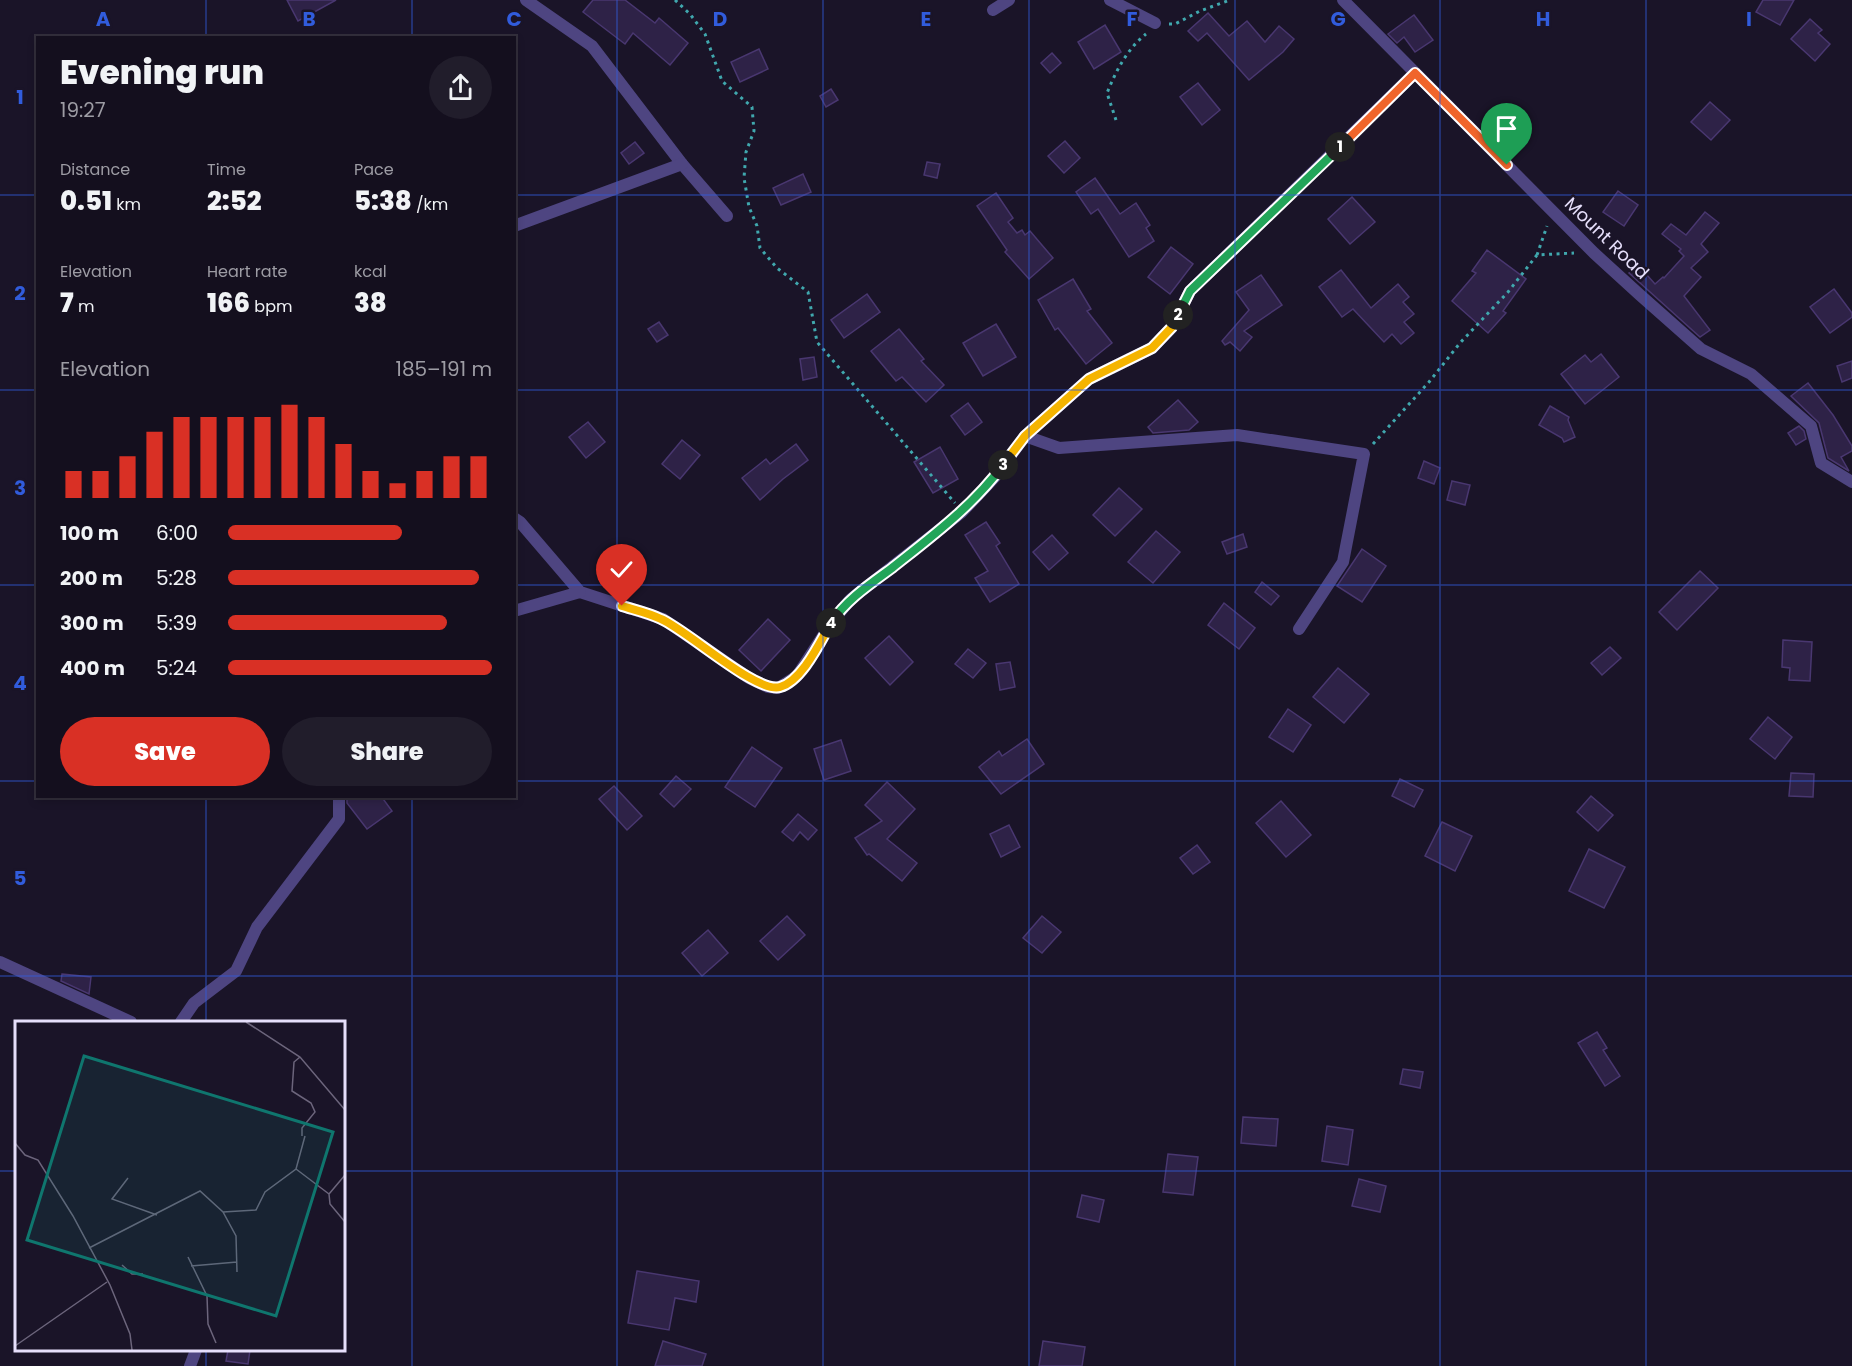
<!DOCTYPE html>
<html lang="en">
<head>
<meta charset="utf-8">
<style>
  body { margin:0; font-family:Poppins,sans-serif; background:#211d2b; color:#f1f3f6; height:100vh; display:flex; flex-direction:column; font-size:22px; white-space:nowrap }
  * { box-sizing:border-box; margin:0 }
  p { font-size:20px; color:#9d9ca4 }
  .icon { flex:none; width:33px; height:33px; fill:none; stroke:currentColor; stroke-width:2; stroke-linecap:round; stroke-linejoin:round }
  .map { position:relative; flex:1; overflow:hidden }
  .sheet { position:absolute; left:36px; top:36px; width:480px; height:762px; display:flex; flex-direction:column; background:#140f1e; border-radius:0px; box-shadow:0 3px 9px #0003,0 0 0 2px #332f3c }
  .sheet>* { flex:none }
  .pin { position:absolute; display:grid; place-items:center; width:51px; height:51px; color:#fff; margin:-62px -26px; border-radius:50% 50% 50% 0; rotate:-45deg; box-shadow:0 0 6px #0007 }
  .pin .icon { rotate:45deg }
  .km { position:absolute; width:30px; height:30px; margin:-15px; border-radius:50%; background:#222; color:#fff; font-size:16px; line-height:30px; text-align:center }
  .round { display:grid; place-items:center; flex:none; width:63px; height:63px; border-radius:32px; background:#211d2b }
  .headline { display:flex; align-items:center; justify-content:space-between; height:102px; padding:0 24px }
  h1 { font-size:33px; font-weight:800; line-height:45px }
  .metrics { display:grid; grid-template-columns:repeat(3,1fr); gap:9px; height:102px; padding:6px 24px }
  .metrics div { display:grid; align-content:center }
  .metrics b { font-size:26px; font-weight:800 }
  .metrics small { font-size:16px; font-weight:400 }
  .metrics p { font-size:16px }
  .chart { height:168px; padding:12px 24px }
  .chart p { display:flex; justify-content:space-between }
  .chart svg { width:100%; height:108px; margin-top:6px; stroke:#d93025; stroke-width:6 }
  .action { display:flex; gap:12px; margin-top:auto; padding:12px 24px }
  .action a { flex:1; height:69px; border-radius:36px; background:#d93025; color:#fff; font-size:24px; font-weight:800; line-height:69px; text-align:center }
  .action a+a { background:#211d2b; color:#f1f3f6 }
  ul { padding:0 24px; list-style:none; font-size:20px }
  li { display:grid; grid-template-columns:96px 72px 1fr; align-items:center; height:45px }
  li i { height:15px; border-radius:8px; background:#d93025 }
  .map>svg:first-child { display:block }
  .building { fill:#2e2247; stroke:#493770; stroke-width:1.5 }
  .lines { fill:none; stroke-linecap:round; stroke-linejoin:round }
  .path { stroke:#40a8ae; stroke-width:3; stroke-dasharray:3 4.5; stroke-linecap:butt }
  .minor { stroke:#4e4581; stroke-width:12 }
  .split-1-casing { stroke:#fff; stroke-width:12 }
  .split-2-casing { stroke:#fff; stroke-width:12 }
  .split-3-casing { stroke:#fff; stroke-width:12 }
  .split-4-casing { stroke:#fff; stroke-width:12 }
  .split-5-casing { stroke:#fff; stroke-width:12 }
  .split-1 { stroke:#f0652b; stroke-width:8 }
  .split-2 { stroke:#22a559; stroke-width:8 }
  .split-3 { stroke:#f5b400; stroke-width:8 }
  .split-4 { stroke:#22a559; stroke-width:8 }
  .split-5 { stroke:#f5b400; stroke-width:8 }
  .grid { fill:none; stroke:#315cdc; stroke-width:1.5; stroke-opacity:0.55 }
  .labels { text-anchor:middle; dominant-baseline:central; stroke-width:5; stroke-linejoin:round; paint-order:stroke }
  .street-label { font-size:18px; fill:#e6dffb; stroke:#1a1428 }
  .inset-road { fill:none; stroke:#6c657c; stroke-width:1.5 }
  .view { fill:#0f766e; fill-opacity:0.15; stroke:#0f766e; stroke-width:3 }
  .inset-edge { fill:none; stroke:#e6dffb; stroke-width:3 }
  .grid-label { font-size:20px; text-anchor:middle; font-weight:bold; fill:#315cdc; stroke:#1a1428; stroke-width:5; stroke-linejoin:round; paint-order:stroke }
</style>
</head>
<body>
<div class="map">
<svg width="1852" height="1366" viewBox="0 0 1852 1366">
  <rect width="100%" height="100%" fill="#1a1428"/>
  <g class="building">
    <path d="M 287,0 L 336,0 L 298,21 Z"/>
    <path d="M 593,0 L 625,0 L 655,23 L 659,18 L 688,43 L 670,65 L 633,33 L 625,44 L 583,12 Z"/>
    <path d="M 1763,0 L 1794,0 L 1780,25 L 1756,12 Z"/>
    <path d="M 1208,13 L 1229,36 L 1247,21 L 1265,42 L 1279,26 L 1294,39 L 1283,52 L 1249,80 L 1207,33 L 1198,41 L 1188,31 Z"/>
    <path d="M 1414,15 L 1433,40 L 1415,52 L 1404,37 L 1397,43 L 1388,34 Z"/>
    <path d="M 1810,19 L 1822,30 L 1818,33 L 1830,44 L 1815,61 L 1791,39 Z"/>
    <path d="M 1105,25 L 1121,52 L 1094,69 L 1078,42 Z"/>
    <path d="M 759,49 L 768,69 L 740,82 L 731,62 Z"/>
    <path d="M 1052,53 L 1061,63 L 1050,73 L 1041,63 Z"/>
    <path d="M 1198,83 L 1220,110 L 1202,125 L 1180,97 Z"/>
    <path d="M 831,89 L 838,100 L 826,107 L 820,96 Z"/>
    <path d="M 1710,102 L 1730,120 L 1711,140 L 1691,122 Z"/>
    <path d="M 1065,141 L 1080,158 L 1064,173 L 1048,156 Z"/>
    <path d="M 635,142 L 644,153 L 629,164 L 621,153 Z"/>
    <path d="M 927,162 L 940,164 L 937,178 L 924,175 Z"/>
    <path d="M 803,174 L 811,192 L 781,205 L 773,188 Z"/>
    <path d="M 1095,178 L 1120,214 L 1136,203 L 1150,225 L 1146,228 L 1154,241 L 1129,257 L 1098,209 L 1091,214 L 1076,192 Z"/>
    <path d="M 1618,191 L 1638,205 L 1624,226 L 1603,212 Z"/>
    <path d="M 996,193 L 1013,218 L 1008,222 L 1017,233 L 1022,230 L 1025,235 L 1030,231 L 1053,258 L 1029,279 L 1005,252 L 1007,250 L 977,206 Z"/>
    <path d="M 1352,197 L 1375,222 L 1350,244 L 1328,219 Z"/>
    <path d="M 1705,212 L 1719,223 L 1701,244 L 1708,252 L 1691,268 L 1701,277 L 1684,296 L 1710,330 L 1700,337 L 1629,273 L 1638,265 L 1655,284 L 1663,277 L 1664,278 L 1684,256 L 1679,251 L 1681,249 L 1662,234 L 1671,224 L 1686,235 Z"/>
    <path d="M 1171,247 L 1193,264 L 1170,294 L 1148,277 Z"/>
    <path d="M 1487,250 L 1526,279 L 1503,311 L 1506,313 L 1488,333 L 1452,301 L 1476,273 L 1472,271 Z"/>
    <path d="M 1341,270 L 1371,308 L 1398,284 L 1409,297 L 1403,302 L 1414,314 L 1404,322 L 1414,333 L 1401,344 L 1392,334 L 1384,342 L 1353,309 L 1342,317 L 1319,287 Z"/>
    <path d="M 1261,275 L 1282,305 L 1244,331 L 1252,337 L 1240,351 L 1230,342 L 1225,345 L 1222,341 L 1249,310 L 1236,292 Z"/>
    <path d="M 1073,279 L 1091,309 L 1087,311 L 1112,343 L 1086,364 L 1058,328 L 1055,330 L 1038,300 Z"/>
    <path d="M 1834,289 L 1852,313 L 1852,317 L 1830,333 L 1810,307 Z"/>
    <path d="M 867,294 L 880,312 L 844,338 L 831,320 Z"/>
    <path d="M 659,322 L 668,335 L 657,342 L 648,329 Z"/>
    <path d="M 996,324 L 1016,357 L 983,376 L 963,343 Z"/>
    <path d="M 899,329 L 924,359 L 921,361 L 944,385 L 926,402 L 902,377 L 896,381 L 871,351 Z"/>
    <path d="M 1601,354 L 1619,377 L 1585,404 L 1561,374 L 1585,355 L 1591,362 Z"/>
    <path d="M 814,357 L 817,377 L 803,380 L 800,359 Z"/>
    <path d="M 1852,361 L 1852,378 L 1842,382 L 1837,366 Z"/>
    <path d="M 1808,383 L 1833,415 L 1852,446 L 1852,451 L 1841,457 L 1849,471 L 1828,458 L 1819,423 L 1791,396 Z"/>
    <path d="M 1178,400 L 1198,422 L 1189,430 L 1153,433 L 1148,427 Z"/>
    <path d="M 968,403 L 982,422 L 965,435 L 951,416 Z"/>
    <path d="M 1550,406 L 1569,417 L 1568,420 L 1575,437 L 1564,442 L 1562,438 L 1539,425 Z"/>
    <path d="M 588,422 L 605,442 L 586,458 L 569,437 Z"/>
    <path d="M 1799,426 L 1804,431 L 1806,439 L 1796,445 L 1788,433 Z"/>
    <path d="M 682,440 L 700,455 L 680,479 L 662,464 Z"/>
    <path d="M 796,444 L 808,460 L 783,479 L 760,500 L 742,478 L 766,459 L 770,464 Z"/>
    <path d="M 940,447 L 958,479 L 933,493 L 914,462 Z"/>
    <path d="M 1424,461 L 1440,468 L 1434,484 L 1418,478 Z"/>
    <path d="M 1452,481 L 1470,485 L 1465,505 L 1447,500 Z"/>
    <path d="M 1119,488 L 1142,509 L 1115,536 L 1093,515 Z"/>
    <path d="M 986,522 L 1000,543 L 996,546 L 1019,584 L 990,602 L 975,578 L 988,571 L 965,535 Z"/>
    <path d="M 1156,531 L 1180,552 L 1153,583 L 1128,562 Z"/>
    <path d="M 1243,534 L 1247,547 L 1227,554 L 1222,542 Z"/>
    <path d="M 1052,535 L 1068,553 L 1049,570 L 1033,552 Z"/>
    <path d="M 1362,549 L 1386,566 L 1362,602 L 1337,586 Z"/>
    <path d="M 1700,571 L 1718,588 L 1677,630 L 1659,612 Z"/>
    <path d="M 1262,582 L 1279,596 L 1271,605 L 1255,592 Z"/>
    <path d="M 1224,603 L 1255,628 L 1239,649 L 1208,625 Z"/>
    <path d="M 768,619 L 790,640 L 761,671 L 739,650 Z"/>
    <path d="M 889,636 L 913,662 L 890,685 L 865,658 Z"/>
    <path d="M 1783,640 L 1812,642 L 1810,681 L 1789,680 L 1790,668 L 1782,667 Z"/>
    <path d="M 1610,647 L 1621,658 L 1602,675 L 1591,663 Z"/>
    <path d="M 968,649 L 986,663 L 973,678 L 955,664 Z"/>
    <path d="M 1010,662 L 1015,687 L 1000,690 L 996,664 Z"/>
    <path d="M 1338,668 L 1369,694 L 1344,723 L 1313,697 Z"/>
    <path d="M 1288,709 L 1311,725 L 1293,752 L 1269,737 Z"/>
    <path d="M 1768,717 L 1792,737 L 1775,759 L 1750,739 Z"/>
    <path d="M 1027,739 L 1044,764 L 1001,794 L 979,767 L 999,751 L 1002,756 Z"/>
    <path d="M 841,740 L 851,771 L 824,780 L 814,749 Z"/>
    <path d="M 752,747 L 782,768 L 755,807 L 725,787 Z"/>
    <path d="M 1791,773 L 1814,774 L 1813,797 L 1789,796 Z"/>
    <path d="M 676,776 L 691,789 L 674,807 L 660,794 Z"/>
    <path d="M 1400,779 L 1423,790 L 1414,807 L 1392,796 Z"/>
    <path d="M 887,782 L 915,809 L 887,839 L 917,863 L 902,881 L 869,854 L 867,855 L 855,838 L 882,821 L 865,805 Z"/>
    <path d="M 614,786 L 642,816 L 627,830 L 599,799 Z"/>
    <path d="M 347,796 L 381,796 L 392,811 L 367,829 L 347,803 Z"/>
    <path d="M 1591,796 L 1613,815 L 1598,831 L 1577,812 Z"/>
    <path d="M 1281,801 L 1311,835 L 1286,857 L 1256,823 Z"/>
    <path d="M 798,814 L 817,830 L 808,840 L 800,832 L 793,841 L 782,832 Z"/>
    <path d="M 1442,822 L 1472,836 L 1455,871 L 1425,856 Z"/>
    <path d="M 1009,825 L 1020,847 L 1001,857 L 990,834 Z"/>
    <path d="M 1197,845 L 1210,862 L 1193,874 L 1180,858 Z"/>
    <path d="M 1589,849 L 1625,867 L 1604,908 L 1569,891 Z"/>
    <path d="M 787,916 L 805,935 L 778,960 L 760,941 Z"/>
    <path d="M 1042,916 L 1061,932 L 1042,953 L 1023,938 Z"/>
    <path d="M 708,930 L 728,953 L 702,976 L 682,953 Z"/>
    <path d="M 62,974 L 91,977 L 89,994 L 61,981 Z"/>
    <path d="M 1597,1032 L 1607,1048 L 1603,1050 L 1620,1076 L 1605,1086 L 1578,1043 Z"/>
    <path d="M 1403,1069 L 1423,1072 L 1420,1088 L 1400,1084 Z"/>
    <path d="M 1243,1117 L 1278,1119 L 1276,1146 L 1241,1143 Z"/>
    <path d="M 1327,1126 L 1353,1130 L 1348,1165 L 1322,1161 Z"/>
    <path d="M 1168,1154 L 1198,1157 L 1193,1195 L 1163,1192 Z"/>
    <path d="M 1359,1179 L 1386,1186 L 1380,1212 L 1352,1206 Z"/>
    <path d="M 1082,1195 L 1104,1200 L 1099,1222 L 1077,1217 Z"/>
    <path d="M 637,1271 L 699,1281 L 696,1302 L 675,1298 L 669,1330 L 628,1323 Z"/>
    <path d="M 663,1341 L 706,1354 L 702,1366 L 655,1366 Z"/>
    <path d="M 1043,1341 L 1085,1347 L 1082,1366 L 1039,1366 Z"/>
    <path d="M 228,1350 L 250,1350 L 248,1364 L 226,1361 Z"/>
  </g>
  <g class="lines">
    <g class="path">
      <path d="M 675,0 L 690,14 L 705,34 L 722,81 L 752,107 L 754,131 L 746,152 L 744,178 L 749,207 L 757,226 L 760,248 L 777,268 L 808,292 L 817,342 L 955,503"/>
      <path d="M 1169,24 L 1175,24 L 1200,11 L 1230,0"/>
      <path d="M 1116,120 L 1107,93 C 1116,71 1127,49 1146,34"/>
      <path d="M 1537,255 L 1547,226"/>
      <path d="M 1373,444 L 1429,382 L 1460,343 L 1508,292 L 1537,255 L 1574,253"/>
    </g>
    <g class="minor">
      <path d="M 526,0 L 592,46 L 682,164 L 727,216"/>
      <path d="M 1110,0 L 1155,23"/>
      <path d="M 1343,0 L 1594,253 L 1640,295 L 1701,349 L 1751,374 L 1811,426 L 1821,463 L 1852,482"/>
      <path d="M 993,10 L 1009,0"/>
      <path d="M 514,226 L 682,164"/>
      <path d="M 1025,436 L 1059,448 L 1237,435 L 1364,454 L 1343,562 L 1299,629"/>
      <path d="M 514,518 L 520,522 L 580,592 L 663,619 L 749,678 L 768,687 L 778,688 L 797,676 L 834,619 L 851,599 L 962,512 L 995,477 L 1025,436 L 1089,379 L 1152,348 L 1172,327 L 1190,291 L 1415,73"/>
      <path d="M 514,611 L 580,592"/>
      <path d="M 0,962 L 131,1022"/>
      <path d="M 181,1022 L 194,1003 L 236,971 L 257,927 L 339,819 L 339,796"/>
      <path d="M 190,1366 L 196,1350"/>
    </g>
  </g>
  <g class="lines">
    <g class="split-1-casing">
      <path id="split-1" d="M 1340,147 L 1415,73 L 1507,165"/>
    </g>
    <g class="split-2-casing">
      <path id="split-2" d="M 1178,315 L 1190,291 L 1340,147"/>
    </g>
    <g class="split-3-casing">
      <path id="split-3" d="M 1003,465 L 1025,436 L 1089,379 L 1152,348 L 1172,327 L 1178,315"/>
    </g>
    <g class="split-4-casing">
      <path id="split-4" d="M 831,623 C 846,600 870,584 892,568 C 931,537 973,506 1003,465"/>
    </g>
    <g class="split-5-casing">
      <path id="split-5" d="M 622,606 C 635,610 649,613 661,619 C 687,630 757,694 780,687 C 802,681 820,642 831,623"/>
    </g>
    <use href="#split-1" class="split-1"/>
    <use href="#split-2" class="split-2"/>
    <use href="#split-3" class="split-3"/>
    <use href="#split-4" class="split-4"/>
    <use href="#split-5" class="split-5"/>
  </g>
  <path class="grid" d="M 206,0 L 206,38M 412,0 L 412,38M 617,0 L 617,1366M 823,0 L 823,1366M 1029,0 L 1029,1366M 1235,0 L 1235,1366M 1440,0 L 1440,1366M 1646,0 L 1646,1366M 0,195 L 38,195M 514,195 L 1852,195M 0,390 L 38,390M 514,390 L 1852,390M 0,585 L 38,585M 514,585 L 1852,585M 0,781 L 38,781M 514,781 L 1852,781M 206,796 L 206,1022M 412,796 L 412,1366M 0,976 L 1852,976M 0,1171 L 16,1171M 344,1171 L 1852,1171M 206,1350 L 206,1366"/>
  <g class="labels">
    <g class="street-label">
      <text transform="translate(1607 238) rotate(44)">Mount Road</text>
    </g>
  </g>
  <g transform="translate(15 1021)">
    <rect width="330" height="330" fill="#1a1428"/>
    <path class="inset-road" d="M 231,1 L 285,36 L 330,89M 285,36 L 279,41 L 277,70 L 296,82 L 300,91 L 287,107 L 287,115M 0,122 L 10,134 L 23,139 L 58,195 L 95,264 L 115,313 L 117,329M 281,148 L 314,173M 330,154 L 314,173 L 315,183 L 330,201M 113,157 L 97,178 L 142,194M 208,191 L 241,189 L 250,171 L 281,148 L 290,115M 74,227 L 185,170 L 208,191 L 221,215 L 222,251M 173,236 L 192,275 L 193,303 L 201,322M 107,244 L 117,253 L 128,253M 176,245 L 222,241M 0,325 L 92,261"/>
    <path class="view" d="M 69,35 L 318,111 L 261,295 L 12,219 Z"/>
    <rect width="330" height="330" class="inset-edge"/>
  </g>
  <g class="grid-label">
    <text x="103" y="26">A</text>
    <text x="309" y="26">B</text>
    <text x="514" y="26">C</text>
    <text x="720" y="26">D</text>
    <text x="926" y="26">E</text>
    <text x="1132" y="26">F</text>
    <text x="1338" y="26">G</text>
    <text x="1543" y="26">H</text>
    <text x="1749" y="26">I</text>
    <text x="20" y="104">1</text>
    <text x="20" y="300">2</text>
    <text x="20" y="495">3</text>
    <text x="20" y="690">4</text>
    <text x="20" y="885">5</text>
  </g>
</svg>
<div class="pin" style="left:1507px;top:165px;background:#1e9e55"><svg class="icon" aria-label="arrive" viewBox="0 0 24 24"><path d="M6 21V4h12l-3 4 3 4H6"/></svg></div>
<div class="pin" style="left:622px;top:606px;background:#d93025"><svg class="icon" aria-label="check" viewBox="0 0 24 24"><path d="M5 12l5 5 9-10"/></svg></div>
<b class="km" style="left:1340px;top:147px">1</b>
<b class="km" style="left:1178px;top:315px">2</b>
<b class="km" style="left:1003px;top:465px">3</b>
<b class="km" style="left:831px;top:623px">4</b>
<section class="sheet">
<div class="headline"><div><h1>Evening run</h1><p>19:27</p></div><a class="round"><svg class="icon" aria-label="share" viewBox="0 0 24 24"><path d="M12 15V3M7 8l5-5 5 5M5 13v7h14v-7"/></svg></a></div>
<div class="metrics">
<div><p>Distance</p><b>0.51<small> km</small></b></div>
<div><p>Time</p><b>2:52</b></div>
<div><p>Pace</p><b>5:38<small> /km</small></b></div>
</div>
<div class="metrics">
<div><p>Elevation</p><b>7<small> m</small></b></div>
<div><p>Heart rate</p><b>166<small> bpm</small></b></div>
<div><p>kcal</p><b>38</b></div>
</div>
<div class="chart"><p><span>Elevation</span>185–191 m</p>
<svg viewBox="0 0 160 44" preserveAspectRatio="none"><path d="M5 44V33M15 44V33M25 44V27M35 44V17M45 44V11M55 44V11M65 44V11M75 44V11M85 44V6M95 44V11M105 44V22M115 44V33M125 44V38M135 44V33M145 44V27M155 44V27"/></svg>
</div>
<ul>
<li><b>100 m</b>6:00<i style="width:66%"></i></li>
<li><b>200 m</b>5:28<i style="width:95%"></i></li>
<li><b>300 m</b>5:39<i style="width:83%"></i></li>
<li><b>400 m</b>5:24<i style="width:100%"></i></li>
</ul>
<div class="action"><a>Save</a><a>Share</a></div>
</section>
</div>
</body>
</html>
